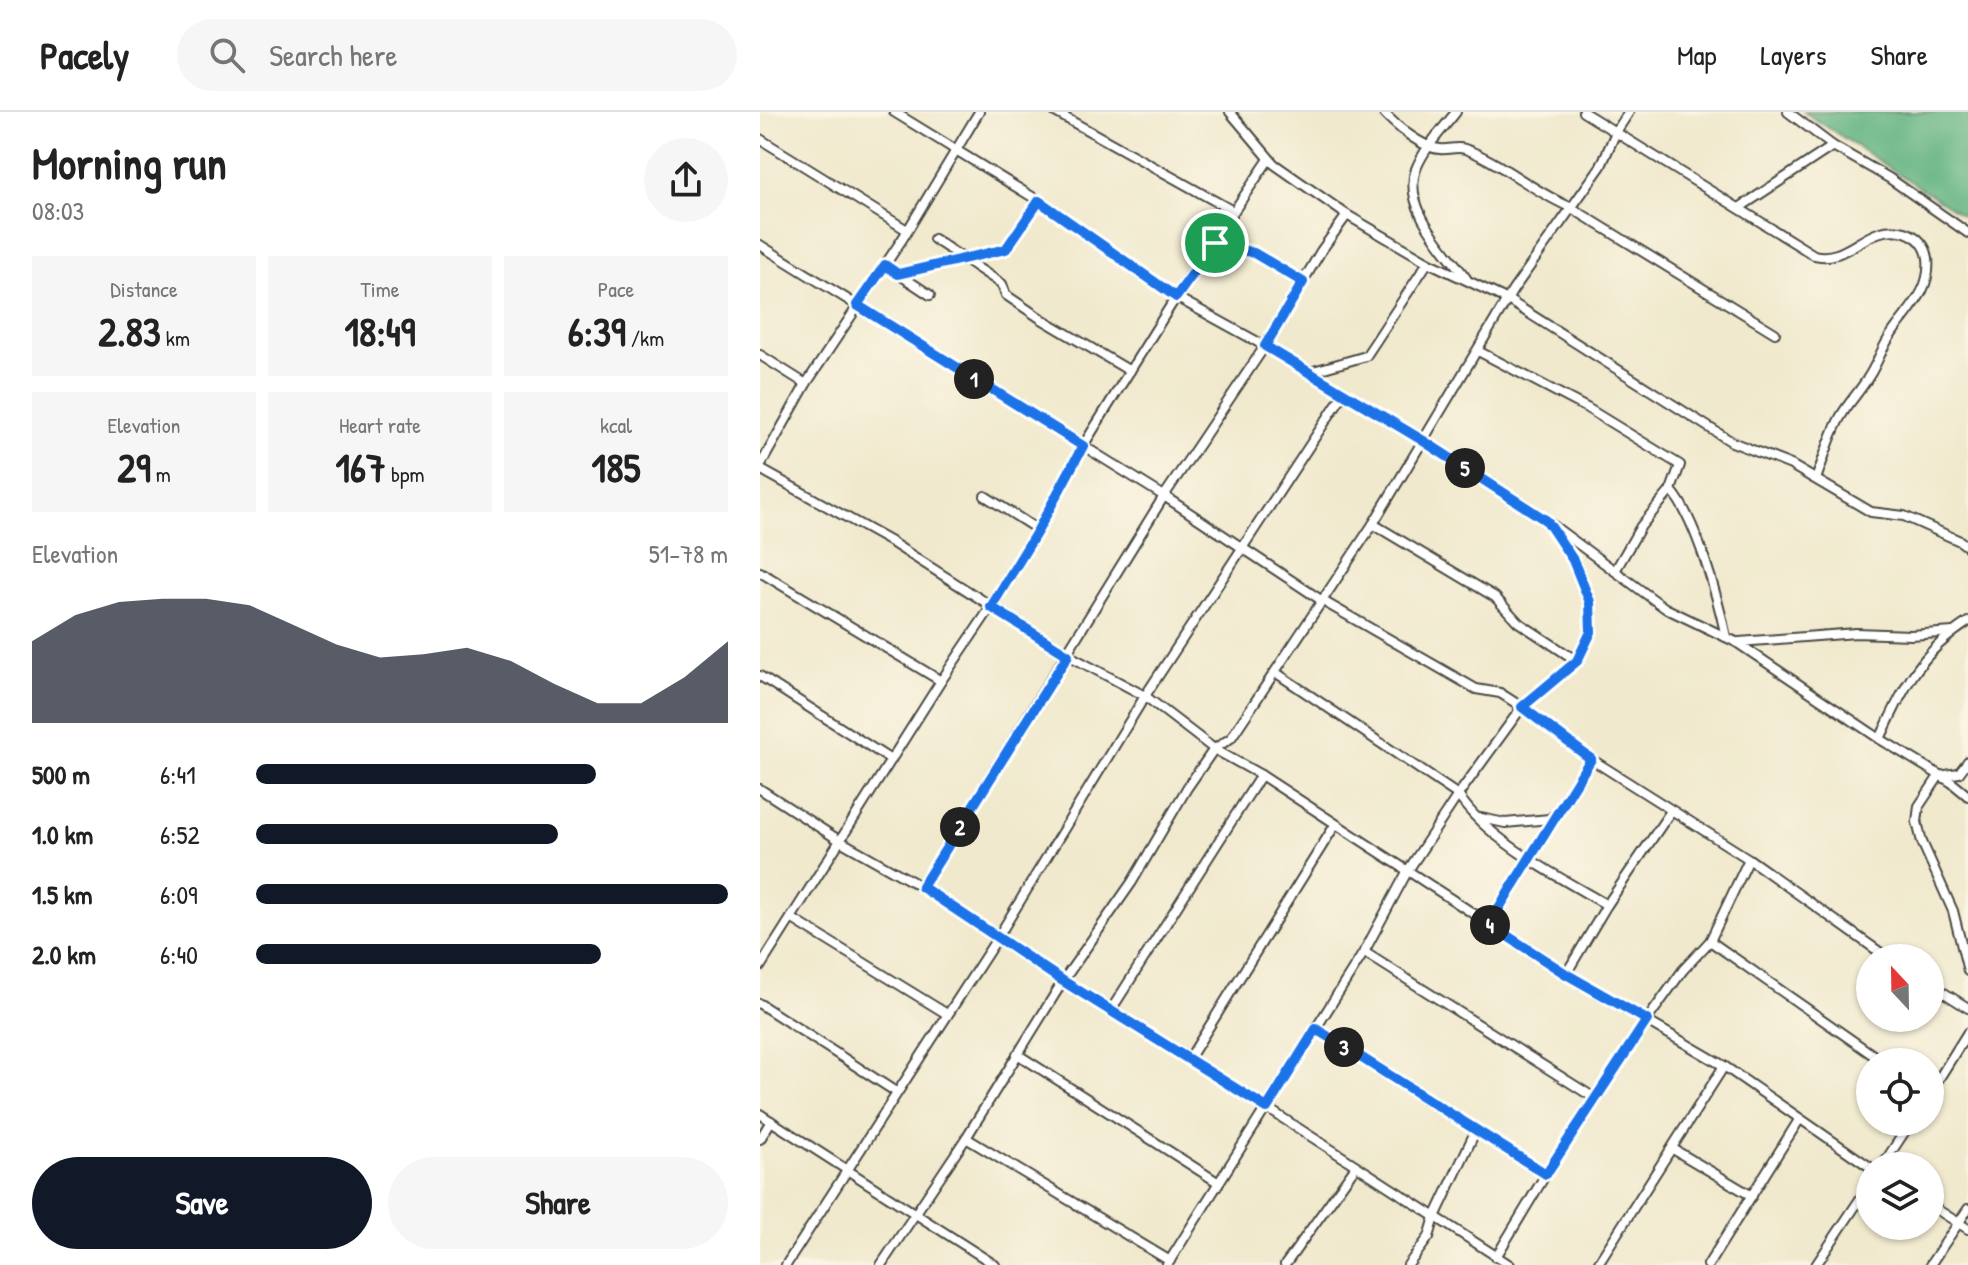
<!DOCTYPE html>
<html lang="en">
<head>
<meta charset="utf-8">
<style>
  body { margin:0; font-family:"Patrick Hand",sans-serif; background:#f6f6f6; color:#222; height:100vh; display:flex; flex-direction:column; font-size:30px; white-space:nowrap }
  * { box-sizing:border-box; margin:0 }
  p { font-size:26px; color:#767676 }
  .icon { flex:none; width:44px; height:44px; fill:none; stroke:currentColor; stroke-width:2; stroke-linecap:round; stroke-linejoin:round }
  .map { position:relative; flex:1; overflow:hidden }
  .drawer { display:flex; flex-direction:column; background:#fff; width:760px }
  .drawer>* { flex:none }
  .needle { width:52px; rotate:338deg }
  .fabs { position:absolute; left:1096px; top:832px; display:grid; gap:16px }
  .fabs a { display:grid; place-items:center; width:88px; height:88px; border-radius:50%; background:#fff; box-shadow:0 2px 6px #0004; font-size:40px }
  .pin { position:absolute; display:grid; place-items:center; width:68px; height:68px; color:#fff; margin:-34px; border:4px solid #fff; border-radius:50%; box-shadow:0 2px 8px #0007 }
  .km { position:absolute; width:40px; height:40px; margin:-20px; border-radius:50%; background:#222; color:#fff; font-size:22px; line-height:40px; text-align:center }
  .round { display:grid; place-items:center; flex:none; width:84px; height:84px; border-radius:42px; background:#f6f6f6 }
  .summary { display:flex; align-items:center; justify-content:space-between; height:136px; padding:0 32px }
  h1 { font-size:44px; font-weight:800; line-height:60px }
  .metrics { display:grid; grid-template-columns:repeat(3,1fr); gap:12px; height:136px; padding:8px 32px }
  .metrics div { display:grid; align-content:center; border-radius:0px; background:#f6f6f6; text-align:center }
  .metrics b { font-size:40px; font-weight:800 }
  .metrics small { font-size:22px; font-weight:400 }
  .metrics p { font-size:22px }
  .chart { height:224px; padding:16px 32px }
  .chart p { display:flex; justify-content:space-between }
  .chart svg { width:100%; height:144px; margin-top:8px; fill:#111827; opacity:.7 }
  .action { display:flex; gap:16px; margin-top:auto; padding:16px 32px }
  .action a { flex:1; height:92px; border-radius:48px; background:#111827; color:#fff; font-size:32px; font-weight:800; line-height:92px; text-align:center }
  .action a+a { background:#f6f6f6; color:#222 }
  ul { padding:0 32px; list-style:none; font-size:26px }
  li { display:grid; grid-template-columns:128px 96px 1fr; align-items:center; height:60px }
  li i { height:20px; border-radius:10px; background:#111827 }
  header { display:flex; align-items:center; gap:48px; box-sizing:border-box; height:112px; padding:0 40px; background:#fff; border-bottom:2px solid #e0e0e0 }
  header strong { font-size:38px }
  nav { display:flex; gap:44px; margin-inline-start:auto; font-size:28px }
  .search { width:560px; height:72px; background:#f6f6f6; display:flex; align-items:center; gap:20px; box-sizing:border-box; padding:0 28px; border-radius:44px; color:#767676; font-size:30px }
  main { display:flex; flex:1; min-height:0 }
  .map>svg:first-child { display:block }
  .forest { fill:#60b280; stroke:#466e56; stroke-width:2 }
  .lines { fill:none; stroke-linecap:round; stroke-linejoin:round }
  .street-casing { stroke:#494843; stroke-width:12 }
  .street { stroke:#fff; stroke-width:8 }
  .route-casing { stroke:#fff; stroke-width:16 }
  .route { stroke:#1a73e8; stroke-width:10 }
</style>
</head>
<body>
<header>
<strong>Pacely</strong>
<div class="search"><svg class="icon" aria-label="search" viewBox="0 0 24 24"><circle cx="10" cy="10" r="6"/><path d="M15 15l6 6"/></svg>Search here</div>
<nav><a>Map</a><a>Layers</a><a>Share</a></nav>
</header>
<main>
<section class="drawer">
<div class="summary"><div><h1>Morning run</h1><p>08:03</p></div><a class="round"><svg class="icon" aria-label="share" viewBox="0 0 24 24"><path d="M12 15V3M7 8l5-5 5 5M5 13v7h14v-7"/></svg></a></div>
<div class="metrics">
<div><p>Distance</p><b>2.83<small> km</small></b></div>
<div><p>Time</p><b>18:49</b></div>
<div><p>Pace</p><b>6:39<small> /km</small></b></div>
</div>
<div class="metrics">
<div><p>Elevation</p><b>29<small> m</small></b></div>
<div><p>Heart rate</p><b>167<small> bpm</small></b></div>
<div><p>kcal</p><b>185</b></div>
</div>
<div class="chart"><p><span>Elevation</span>51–78 m</p>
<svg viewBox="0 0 160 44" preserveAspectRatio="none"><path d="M0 44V19L10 11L20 7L30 6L40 6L50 8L60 14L70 20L80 24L90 23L100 21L110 25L120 32L130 38L140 38L150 30L160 19V44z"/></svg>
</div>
<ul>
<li><b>500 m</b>6:41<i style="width:72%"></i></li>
<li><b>1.0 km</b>6:52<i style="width:64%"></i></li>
<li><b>1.5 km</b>6:09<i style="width:100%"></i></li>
<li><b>2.0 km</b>6:40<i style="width:73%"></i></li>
</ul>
<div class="action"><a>Save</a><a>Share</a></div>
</section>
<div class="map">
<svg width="1208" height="1153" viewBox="0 0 1208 1153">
  <rect width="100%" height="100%" fill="#fcf5e5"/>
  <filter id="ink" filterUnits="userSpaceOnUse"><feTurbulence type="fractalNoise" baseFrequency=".0125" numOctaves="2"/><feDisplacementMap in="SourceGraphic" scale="16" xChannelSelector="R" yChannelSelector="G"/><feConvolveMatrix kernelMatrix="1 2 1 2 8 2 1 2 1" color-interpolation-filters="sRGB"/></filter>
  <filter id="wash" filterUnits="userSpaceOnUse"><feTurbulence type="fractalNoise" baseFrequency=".006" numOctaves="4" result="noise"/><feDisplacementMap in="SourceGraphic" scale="32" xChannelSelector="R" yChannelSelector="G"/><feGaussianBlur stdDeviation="1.8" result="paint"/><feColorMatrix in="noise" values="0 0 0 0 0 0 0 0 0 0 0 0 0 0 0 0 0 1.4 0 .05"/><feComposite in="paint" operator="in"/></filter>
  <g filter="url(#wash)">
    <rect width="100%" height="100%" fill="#f0e9cd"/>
    <path class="forest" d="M 1044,0 L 1208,0 L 1208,107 Z"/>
  </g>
  <g filter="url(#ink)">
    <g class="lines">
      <g class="street-casing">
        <g id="street">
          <path d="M 134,0 L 279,89 L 416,185 L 505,234 L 662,328 L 787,409 L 905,496 L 976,530 L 1120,627 L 1191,670 L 1208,684"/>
          <path d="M 295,0 L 473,99"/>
          <path d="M 470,0 L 514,52 L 587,103 L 668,150 L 748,188 L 972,330 L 1031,353 L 1111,400 L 1144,404 L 1200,429 L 1208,435"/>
          <path d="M 623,0 C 635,13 662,36 680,37 C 689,38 697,34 705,37 C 739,49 774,80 810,95 L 1015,221"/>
          <path d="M 696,0 C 683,17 664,36 656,57 C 642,96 685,137 706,166"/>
          <path d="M 823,0 L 1054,143 C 1089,152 1108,109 1145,120 C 1157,124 1166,133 1168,146 C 1172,181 1145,200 1129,226 C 1121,238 1117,252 1109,264 C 1101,278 1089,290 1081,304 C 1070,323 1064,346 1056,367"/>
          <path d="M 1028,0 L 1073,34 L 1129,66 L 1208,121"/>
          <path d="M 0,27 L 147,118"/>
          <path d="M 979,96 L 1073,34"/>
          <path d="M 174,127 L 242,172 L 246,183 L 280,206 L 370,259"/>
          <path d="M 455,131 L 494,141 L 543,170"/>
          <path d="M 0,133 L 404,384 L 561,488 L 716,577 L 740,581 L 762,595 L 831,647 L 989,747 L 1128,846"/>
          <path d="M 125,153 L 170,183"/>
          <path d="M 138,162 L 246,137 L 279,89"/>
          <path d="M 718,239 L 827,296 L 920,353 L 911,378 C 936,406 958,487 966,525"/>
          <path d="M 0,243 L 46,272"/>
          <path d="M 550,260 L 606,244 L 668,150"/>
          <path d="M 0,354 L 46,272 L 143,126 L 219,0"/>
          <path d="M 0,357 L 131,430 L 308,543 L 385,584 L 454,637 L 501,663 L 806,862 L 964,954 L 1110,1055"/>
          <path d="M 225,384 L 278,418"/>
          <path d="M 613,412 L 735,485 L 758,510 L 817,549"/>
          <path d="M 855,459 L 881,414 L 911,378"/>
          <path d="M 0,460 L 181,569"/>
          <path d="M 979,530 L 1096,521 L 1151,523 L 1193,520"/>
          <path d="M 515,560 L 698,683 C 728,729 799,765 847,793"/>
          <path d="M 0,564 L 131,648"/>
          <path d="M 1120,627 C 1144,576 1158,542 1208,510"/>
          <path d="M 1208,649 L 1199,661 L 1179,664 L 1159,694 L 1157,710 L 1162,730 L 1193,799 L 1208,859"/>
          <path d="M 0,677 L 82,730 L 162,775 L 276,852 L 507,996 L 750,1153"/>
          <path d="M 721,706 L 745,711 L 790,707 L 793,704"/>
          <path d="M 162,775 L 404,384 L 505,234 L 561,139 L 587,103"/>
          <path d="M 31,806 L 187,902"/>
          <path d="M 729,812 L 831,647"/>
          <path d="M 950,829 L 1123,950"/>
          <path d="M 604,840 L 836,987"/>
          <path d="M 0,855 L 181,569 L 231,495 L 278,418 L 323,334 L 416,185 L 509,47"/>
          <path d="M 806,862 L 847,793 L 911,699"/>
          <path d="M 1170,872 L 1208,896"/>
          <path d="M 0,892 L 136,980"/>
          <path d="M 351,898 L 501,663"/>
          <path d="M 556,917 L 786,1062"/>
          <path d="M 257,942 L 459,1071"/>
          <path d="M 429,947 L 575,713"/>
          <path d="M 1170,981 L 1208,920"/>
          <path d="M 0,1002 L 235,1153"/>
          <path d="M 206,1026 L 410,1149"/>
          <path d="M 0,1027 L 11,1009"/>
          <path d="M 913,1037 L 992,1084"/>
          <path d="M 1122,1054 L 1151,1010"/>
          <path d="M 1170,1093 L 1208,1117"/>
          <path d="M 736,1145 L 786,1062 L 887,908 L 923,858 L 950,829 L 989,747"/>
          <path d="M 26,1153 L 238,825 L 385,584 L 584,281"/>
          <path d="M 121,1153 L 206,1026 L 303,869 L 372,770 L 427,676 L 454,637 L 471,626 L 613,412 L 753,178 L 841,54 L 856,20 L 869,0"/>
          <path d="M 407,1153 L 604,840 L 647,760 L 698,683 L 762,595 L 817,549 L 831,520 L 830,490 L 813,448 L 792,416"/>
          <path d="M 525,1153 L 596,1054"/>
          <path d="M 648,1153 L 669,1125 L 675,1105 L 716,1018"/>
          <path d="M 837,1153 L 964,954"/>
          <path d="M 948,1153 L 1039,1008"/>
          <path d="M 1056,1153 L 1110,1072"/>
          <path d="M 1170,1153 L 1208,1097"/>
        </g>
      </g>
      <use href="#street" class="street"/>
    </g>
  </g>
  <g class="lines" filter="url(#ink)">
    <g class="route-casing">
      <path id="route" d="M 279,89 L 416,185 L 455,131 L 494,141 L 543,170 L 505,234 L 662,328 L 787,409 L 813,448 L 830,490 L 831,520 L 817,549 L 762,595 L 831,647 L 729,812 L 806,862 L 887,908 L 786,1062 L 556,917 L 507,996 L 303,869 L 162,775 L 308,543 L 231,495 L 278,418 L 323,334 L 97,193 L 125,153 L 138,162 L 246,137 Z"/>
    </g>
    <use href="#route" class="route"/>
  </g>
</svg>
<div class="fabs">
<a><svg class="needle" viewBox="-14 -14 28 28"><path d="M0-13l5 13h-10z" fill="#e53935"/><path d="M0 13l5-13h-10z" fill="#767676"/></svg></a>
<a><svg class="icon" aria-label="locate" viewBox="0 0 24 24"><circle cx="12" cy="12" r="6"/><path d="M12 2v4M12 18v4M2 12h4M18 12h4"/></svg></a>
<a><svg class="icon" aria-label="layers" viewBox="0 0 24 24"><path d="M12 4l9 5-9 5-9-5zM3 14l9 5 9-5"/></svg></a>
</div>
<div class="pin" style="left:455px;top:131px;background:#1e9e55"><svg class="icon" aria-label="arrive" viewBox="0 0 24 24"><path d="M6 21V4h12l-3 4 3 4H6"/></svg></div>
<b class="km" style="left:214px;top:267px">1</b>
<b class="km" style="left:200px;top:715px">2</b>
<b class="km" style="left:584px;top:935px">3</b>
<b class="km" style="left:730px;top:813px">4</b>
<b class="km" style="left:705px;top:356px">5</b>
</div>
</main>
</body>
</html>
